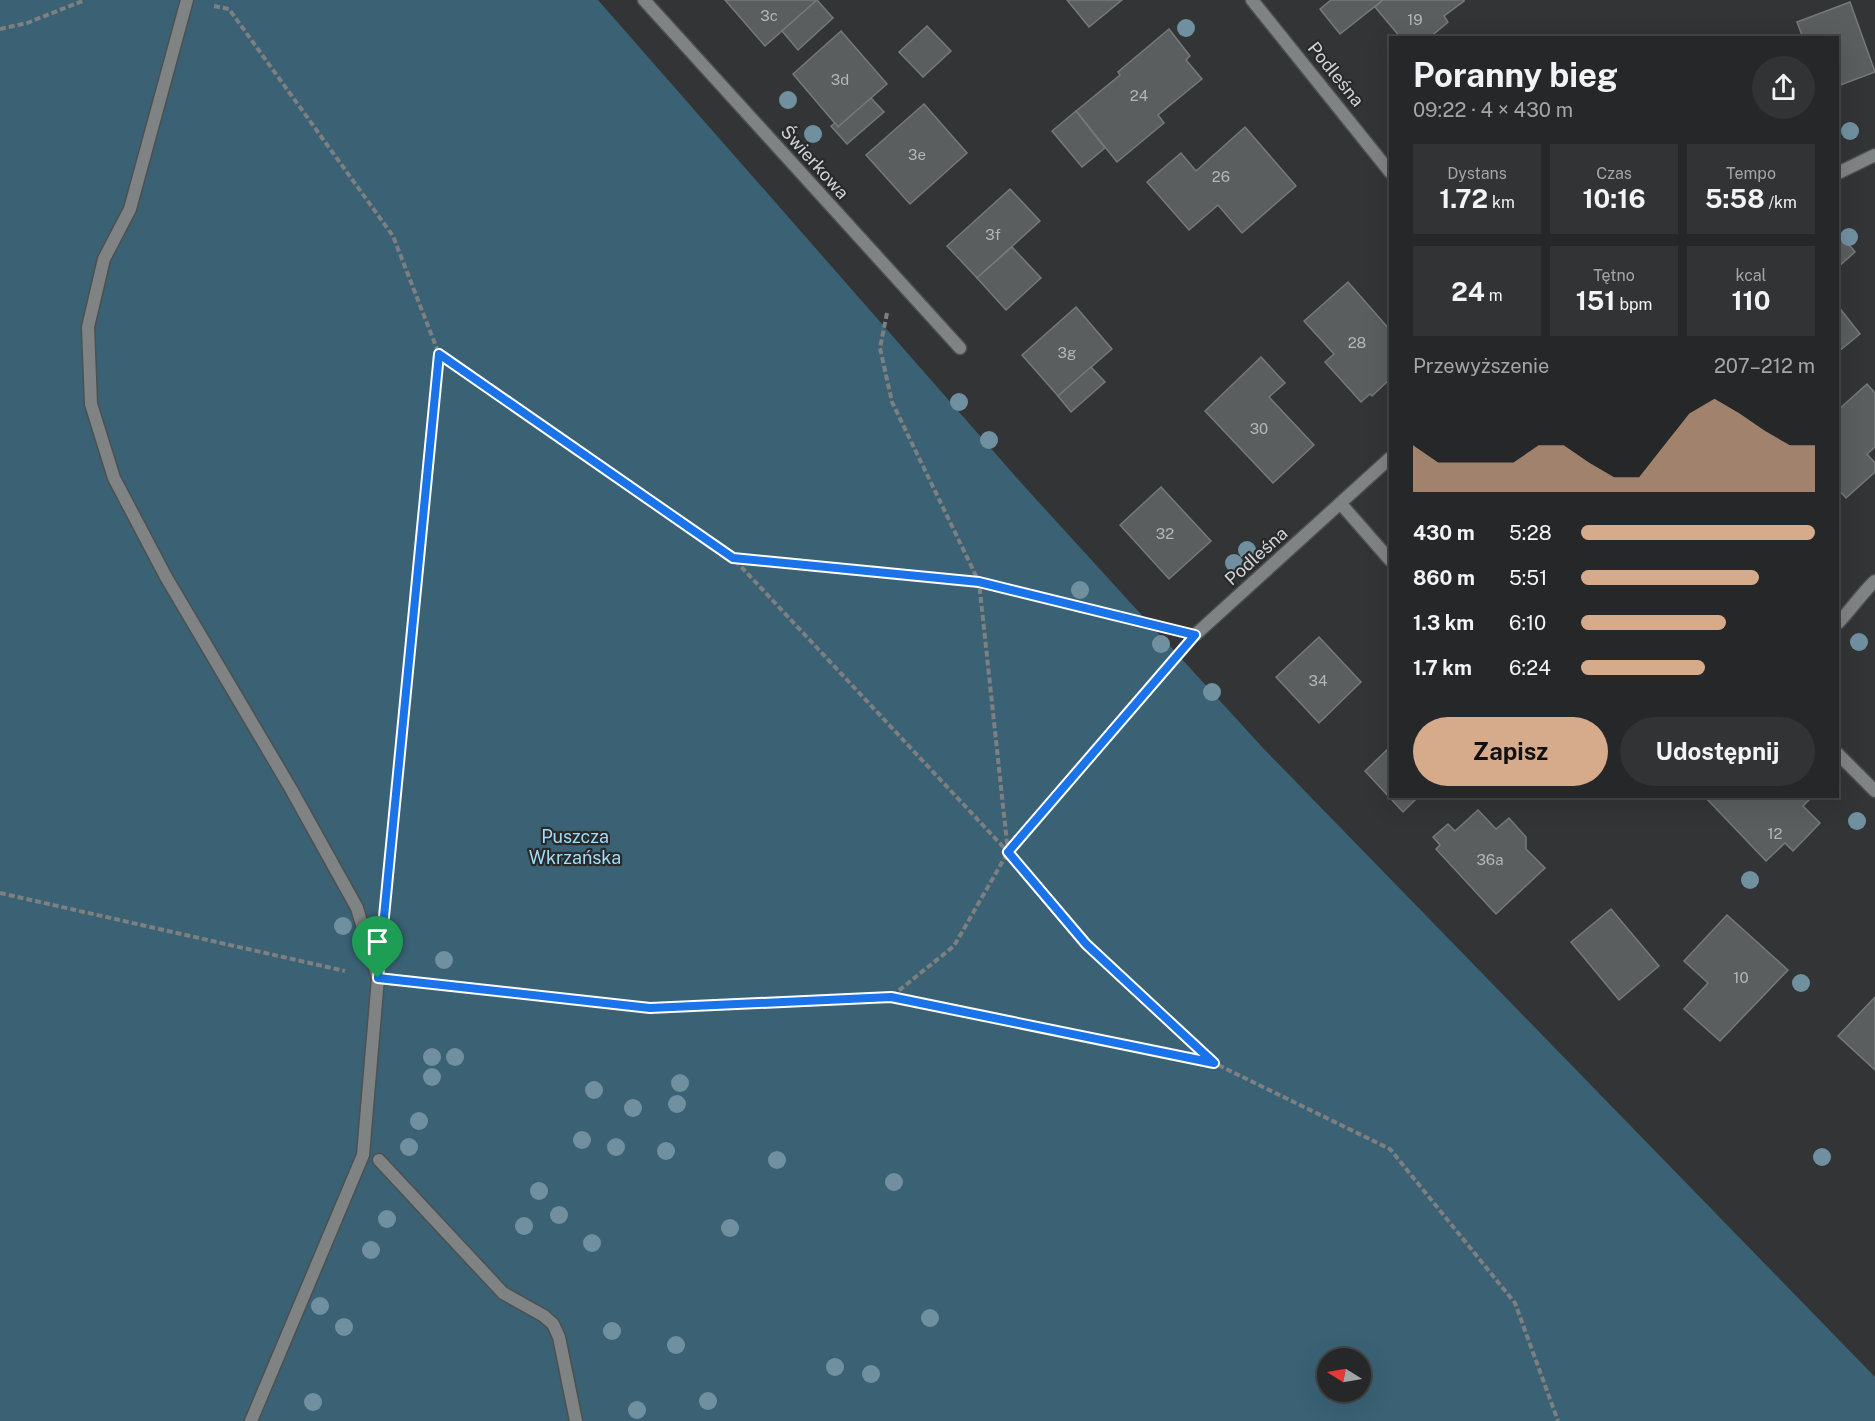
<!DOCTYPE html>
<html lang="pl">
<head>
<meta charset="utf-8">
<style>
  body { margin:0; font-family:"Public Sans",sans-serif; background:#323334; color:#f1f3f6; height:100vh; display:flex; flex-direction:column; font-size:22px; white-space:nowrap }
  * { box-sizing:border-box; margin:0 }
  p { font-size:20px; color:#a4a5a8 }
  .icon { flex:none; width:33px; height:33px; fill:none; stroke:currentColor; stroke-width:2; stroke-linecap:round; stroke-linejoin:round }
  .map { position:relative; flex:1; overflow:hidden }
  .side { position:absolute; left:1389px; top:36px; width:450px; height:762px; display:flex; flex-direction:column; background:#262728; border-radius:0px; box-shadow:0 6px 24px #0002,0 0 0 2px #424445 }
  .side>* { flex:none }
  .needle { width:39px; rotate:281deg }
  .buttons { position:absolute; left:1317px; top:1348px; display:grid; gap:12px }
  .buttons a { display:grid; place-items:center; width:54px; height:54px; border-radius:50%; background:#262728; box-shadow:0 6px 24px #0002,0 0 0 2px #424445; font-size:30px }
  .pin { position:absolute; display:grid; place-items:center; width:51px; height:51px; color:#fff; margin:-62px -26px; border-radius:50% 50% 50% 0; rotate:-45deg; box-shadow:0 0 6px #0007 }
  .pin .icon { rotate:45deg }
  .round { display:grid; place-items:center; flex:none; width:63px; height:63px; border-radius:32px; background:#323334 }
  .head { display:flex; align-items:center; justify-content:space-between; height:102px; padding:0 24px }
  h1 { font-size:33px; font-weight:700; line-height:45px }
  .stats { display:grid; grid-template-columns:repeat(3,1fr); gap:9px; height:102px; padding:6px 24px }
  .stats div { display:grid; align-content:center; border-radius:0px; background:#323334; text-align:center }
  .stats b { font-size:26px; font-weight:700 }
  .stats small { font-size:16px; font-weight:400 }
  .stats p { font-size:16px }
  .chart { height:168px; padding:12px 24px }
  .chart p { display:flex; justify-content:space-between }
  .chart svg { width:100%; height:108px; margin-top:6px; fill:#d6ab8b; opacity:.7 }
  .button { display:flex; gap:12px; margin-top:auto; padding:12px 24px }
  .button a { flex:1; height:69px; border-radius:36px; background:#d6ab8b; color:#111; font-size:24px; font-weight:700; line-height:69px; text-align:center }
  .button a+a { background:#323334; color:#f1f3f6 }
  ul { padding:0 24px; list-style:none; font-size:20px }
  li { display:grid; grid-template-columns:96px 72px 1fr; align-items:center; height:45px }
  li i { height:15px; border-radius:8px; background:#d6ab8b }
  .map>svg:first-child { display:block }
  .green { fill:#3a6274; fill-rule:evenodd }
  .building { fill:#5b5e5f; stroke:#76797b; stroke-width:1.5 }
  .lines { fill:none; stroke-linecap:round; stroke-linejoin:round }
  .service-casing { stroke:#4d5050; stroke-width:15 }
  .minor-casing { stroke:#4d5050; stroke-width:15 }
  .path { stroke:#7d7f80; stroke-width:4; stroke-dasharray:6 3; stroke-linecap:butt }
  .service { stroke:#808384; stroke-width:12 }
  .minor { stroke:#808384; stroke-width:12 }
  .tree { fill:#7090a0 }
  .route-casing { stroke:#fff; stroke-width:12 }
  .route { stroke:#1a73e8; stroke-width:8 }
  .labels { text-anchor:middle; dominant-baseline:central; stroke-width:4.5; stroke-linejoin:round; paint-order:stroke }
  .number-label { font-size:15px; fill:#b4b6b7 }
  .street-label { font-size:18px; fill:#d2d4d4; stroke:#282a2c }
  .park-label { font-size:18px; fill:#a3dcf7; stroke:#282a2c }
</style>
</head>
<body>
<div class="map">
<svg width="1875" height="1421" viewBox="0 0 1875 1421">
  <rect width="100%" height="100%" fill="#323436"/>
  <path class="green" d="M 0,0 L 598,0 L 1024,486 L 1263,748 L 1875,1377 L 1875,1421 L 0,1421 ZM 1328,1359 L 1360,1359 L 1360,1392 L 1328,1392 Z"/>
  <g class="building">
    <path d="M 725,0 L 817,0 L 765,46 Z"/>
    <path d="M 817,0 L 833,18 L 798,50 L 782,31 Z"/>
    <path d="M 1067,0 L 1122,0 L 1089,27 Z"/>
    <path d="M 1331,0 L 1383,0 L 1340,34 L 1320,9 Z"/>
    <path d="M 1383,0 L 1464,0 L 1464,1 L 1444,16 L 1448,22 L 1429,38 L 1401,38 L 1375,7 Z"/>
    <path d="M 1850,2 L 1875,72 L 1838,86 L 1838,38 L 1803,38 L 1797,22 Z"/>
    <path d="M 927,26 L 951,51 L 923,77 L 899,52 Z"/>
    <path d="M 1169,29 L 1190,56 L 1186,60 L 1202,79 L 1158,115 L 1164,123 L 1117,162 L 1076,111 L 1120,75 L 1118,72 Z"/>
    <path d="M 841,31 L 887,84 L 838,127 L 793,74 Z"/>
    <path d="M 871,98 L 884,112 L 847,144 L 831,126 L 835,123 L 838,127 Z"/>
    <path d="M 924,104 L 967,153 L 910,204 L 866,155 Z"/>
    <path d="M 1076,111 L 1105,148 L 1082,167 L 1052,131 Z"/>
    <path d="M 1245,127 L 1296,186 L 1242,233 L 1218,205 L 1189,230 L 1147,182 L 1181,153 L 1196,171 Z"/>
    <path d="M 1010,189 L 1040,221 L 977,278 L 947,246 Z"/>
    <path d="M 1838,231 L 1855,252 L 1838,267 Z"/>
    <path d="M 1012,247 L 1041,278 L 1006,310 L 977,278 Z"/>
    <path d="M 1348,282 L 1390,330 L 1390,379 L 1372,396 L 1370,394 L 1361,402 L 1325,362 L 1334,354 L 1304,321 Z"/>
    <path d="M 1838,306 L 1860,334 L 1838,352 Z"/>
    <path d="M 1076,307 L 1112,349 L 1058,396 L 1022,355 Z"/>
    <path d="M 1261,357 L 1285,383 L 1269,397 L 1314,445 L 1273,483 L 1205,411 Z"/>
    <path d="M 1091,367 L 1105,382 L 1071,412 L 1058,396 Z"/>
    <path d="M 1867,384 L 1875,393 L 1875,447 L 1867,454 L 1875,463 L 1875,472 L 1846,498 L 1838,489 L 1838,410 Z"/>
    <path d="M 1161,487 L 1211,541 L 1169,579 L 1120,525 Z"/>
    <path d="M 1319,637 L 1361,682 L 1319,723 L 1276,677 Z"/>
    <path d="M 1390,747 L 1390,796 L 1419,796 L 1403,812 L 1365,771 Z"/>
    <path d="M 1704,796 L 1805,796 L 1809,800 L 1803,806 L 1820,823 L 1793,851 L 1785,843 L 1766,861 Z"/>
    <path d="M 1478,810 L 1496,829 L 1509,818 L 1526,837 L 1526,849 L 1545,868 L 1496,914 L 1436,849 L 1440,845 L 1433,837 L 1448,824 L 1455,831 Z"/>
    <path d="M 1611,909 L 1659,966 L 1619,1000 L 1571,942 Z"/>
    <path d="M 1727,915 L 1788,970 L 1720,1041 L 1684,1009 L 1708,983 L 1684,961 Z"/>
    <path d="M 1875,997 L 1875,1070 L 1838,1036 Z"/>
  </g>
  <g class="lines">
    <g class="service-casing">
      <g id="service">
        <path d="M 187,0 L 130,209 L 104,259 L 88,327 L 91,404 L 114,478 L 166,577 L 291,789 L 357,908 L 378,978 L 363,1155 L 251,1421"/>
        <path d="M 1341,504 L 1390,560"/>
        <path d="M 1838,623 C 1851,610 1861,594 1875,581"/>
        <path d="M 379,1160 L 503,1293 L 544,1316 L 553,1324 L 559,1337 L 576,1421"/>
      </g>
    </g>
    <g class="minor-casing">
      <g id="minor">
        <path d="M 644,0 L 960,348"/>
        <path d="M 1252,0 L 1390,172"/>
        <path d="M 1838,173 L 1875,155"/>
        <path d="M 1195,635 L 1390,458"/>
        <path d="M 1838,754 L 1875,791"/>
      </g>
    </g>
    <g class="path">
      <path d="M 214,6 L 229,9 L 393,236 L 439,354 L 733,558 L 1008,852 L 1176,658"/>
      <path d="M 0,29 L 27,23 L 85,0"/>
      <path d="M 887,313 L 880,348 L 892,402 L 979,582 L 1008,852 L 1086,944 L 1213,1062"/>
      <path d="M 733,558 L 979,582 L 1167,629"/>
      <path d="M 0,893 L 345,971"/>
      <path d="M 386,897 L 439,355"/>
      <path d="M 408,982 L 650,1008 L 891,997 L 1214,1063 L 1390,1149 L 1515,1303 L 1558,1421"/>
      <path d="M 892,996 L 954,946 L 1008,852"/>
    </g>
    <use href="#service" class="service"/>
    <use href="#minor" class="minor"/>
  </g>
  <g class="tree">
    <circle cx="1186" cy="28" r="9"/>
    <circle cx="788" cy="100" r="9"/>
    <circle cx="1850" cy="131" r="9"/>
    <circle cx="813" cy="134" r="9"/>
    <circle cx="1849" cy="237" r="9"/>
    <circle cx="959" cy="402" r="9"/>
    <circle cx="989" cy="440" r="9"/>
    <circle cx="1247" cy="550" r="9"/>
    <circle cx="1234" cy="563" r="9"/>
    <circle cx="1080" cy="590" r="9"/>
    <circle cx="1859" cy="642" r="9"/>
    <circle cx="1161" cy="644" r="9"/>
    <circle cx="1212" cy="692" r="9"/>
    <circle cx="1857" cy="821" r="9"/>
    <circle cx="1750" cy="880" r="9"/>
    <circle cx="343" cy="926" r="9"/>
    <circle cx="444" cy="960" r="9"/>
    <circle cx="1801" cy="983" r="9"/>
    <circle cx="432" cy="1057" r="9"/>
    <circle cx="455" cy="1057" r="9"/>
    <circle cx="432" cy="1077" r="9"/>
    <circle cx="680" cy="1083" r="9"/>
    <circle cx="594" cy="1090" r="9"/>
    <circle cx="677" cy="1104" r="9"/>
    <circle cx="633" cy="1108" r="9"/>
    <circle cx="419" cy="1121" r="9"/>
    <circle cx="582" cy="1140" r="9"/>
    <circle cx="409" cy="1147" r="9"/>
    <circle cx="616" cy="1147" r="9"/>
    <circle cx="666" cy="1151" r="9"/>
    <circle cx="1822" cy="1157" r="9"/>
    <circle cx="777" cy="1160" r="9"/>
    <circle cx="894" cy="1182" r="9"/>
    <circle cx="539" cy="1191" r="9"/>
    <circle cx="559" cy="1215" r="9"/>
    <circle cx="387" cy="1219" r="9"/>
    <circle cx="524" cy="1226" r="9"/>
    <circle cx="730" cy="1228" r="9"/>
    <circle cx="592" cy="1243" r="9"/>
    <circle cx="371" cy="1250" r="9"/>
    <circle cx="320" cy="1306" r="9"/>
    <circle cx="930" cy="1318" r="9"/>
    <circle cx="344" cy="1327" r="9"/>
    <circle cx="612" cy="1331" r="9"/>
    <circle cx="676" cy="1345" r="9"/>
    <circle cx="835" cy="1367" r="9"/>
    <circle cx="871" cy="1374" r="9"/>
    <circle cx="708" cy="1401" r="9"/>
    <circle cx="313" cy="1402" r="9"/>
    <circle cx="637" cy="1410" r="9"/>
  </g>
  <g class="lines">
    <g class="route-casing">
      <path id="route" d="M 439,354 L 733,558 L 979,582 L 1195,635 L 1008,852 L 1086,944 L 1214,1063 L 891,997 L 650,1008 L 378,978 Z"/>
    </g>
    <use href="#route" class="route"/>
  </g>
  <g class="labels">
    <g class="number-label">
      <text x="769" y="15">3c</text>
      <text x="1415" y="19">19</text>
      <text x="840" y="79">3d</text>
      <text x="1139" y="95">24</text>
      <text x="917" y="154">3e</text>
      <text x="1221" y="176">26</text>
      <text x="993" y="234">3f</text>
      <text x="1357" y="342">28</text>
      <text x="1067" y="352">3g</text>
      <text x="1259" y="428">30</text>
      <text x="1165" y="533">32</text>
      <text x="1318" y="680">34</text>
      <text x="1775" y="833">12</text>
      <text x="1490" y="859">36a</text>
      <text x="1741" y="977">10</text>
    </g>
    <g class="street-label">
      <text transform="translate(1336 74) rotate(51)">Podleśna</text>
      <text transform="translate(815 162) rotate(48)">Świerkowa</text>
      <text transform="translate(1256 556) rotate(-42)">Podleśna</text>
    </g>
    <g class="park-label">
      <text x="575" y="836">Puszcza<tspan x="575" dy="21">Wkrzańska</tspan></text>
    </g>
  </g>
</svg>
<div class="buttons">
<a><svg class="needle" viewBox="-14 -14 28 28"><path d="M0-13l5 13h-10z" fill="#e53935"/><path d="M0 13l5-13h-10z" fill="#a4a5a8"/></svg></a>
</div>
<div class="pin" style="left:378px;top:978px;background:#1e9e55"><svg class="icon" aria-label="arrive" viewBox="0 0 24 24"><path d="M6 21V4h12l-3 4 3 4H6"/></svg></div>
<section class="side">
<div class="head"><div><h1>Poranny bieg</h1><p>09:22 · 4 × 430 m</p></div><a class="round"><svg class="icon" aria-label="share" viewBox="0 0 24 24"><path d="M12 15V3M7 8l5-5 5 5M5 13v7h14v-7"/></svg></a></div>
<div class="stats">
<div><p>Dystans</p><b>1.72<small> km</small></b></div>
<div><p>Czas</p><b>10:16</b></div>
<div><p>Tempo</p><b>5:58<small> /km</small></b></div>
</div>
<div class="stats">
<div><b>24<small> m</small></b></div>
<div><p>Tętno</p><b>151<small> bpm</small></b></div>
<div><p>kcal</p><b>110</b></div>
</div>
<div class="chart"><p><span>Przewyższenie</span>207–212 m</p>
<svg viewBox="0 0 160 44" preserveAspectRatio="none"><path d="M0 44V25L10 32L20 32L30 32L40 32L50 25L60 25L70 32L80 38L90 38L100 25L110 12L120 6L130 12L140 19L150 25L160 25V44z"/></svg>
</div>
<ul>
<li><b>430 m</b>5:28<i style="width:100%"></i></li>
<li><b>860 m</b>5:51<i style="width:76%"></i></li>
<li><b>1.3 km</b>6:10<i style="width:62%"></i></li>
<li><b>1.7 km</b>6:24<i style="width:53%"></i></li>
</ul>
<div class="button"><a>Zapisz</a><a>Udostępnij</a></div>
</section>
</div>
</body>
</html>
